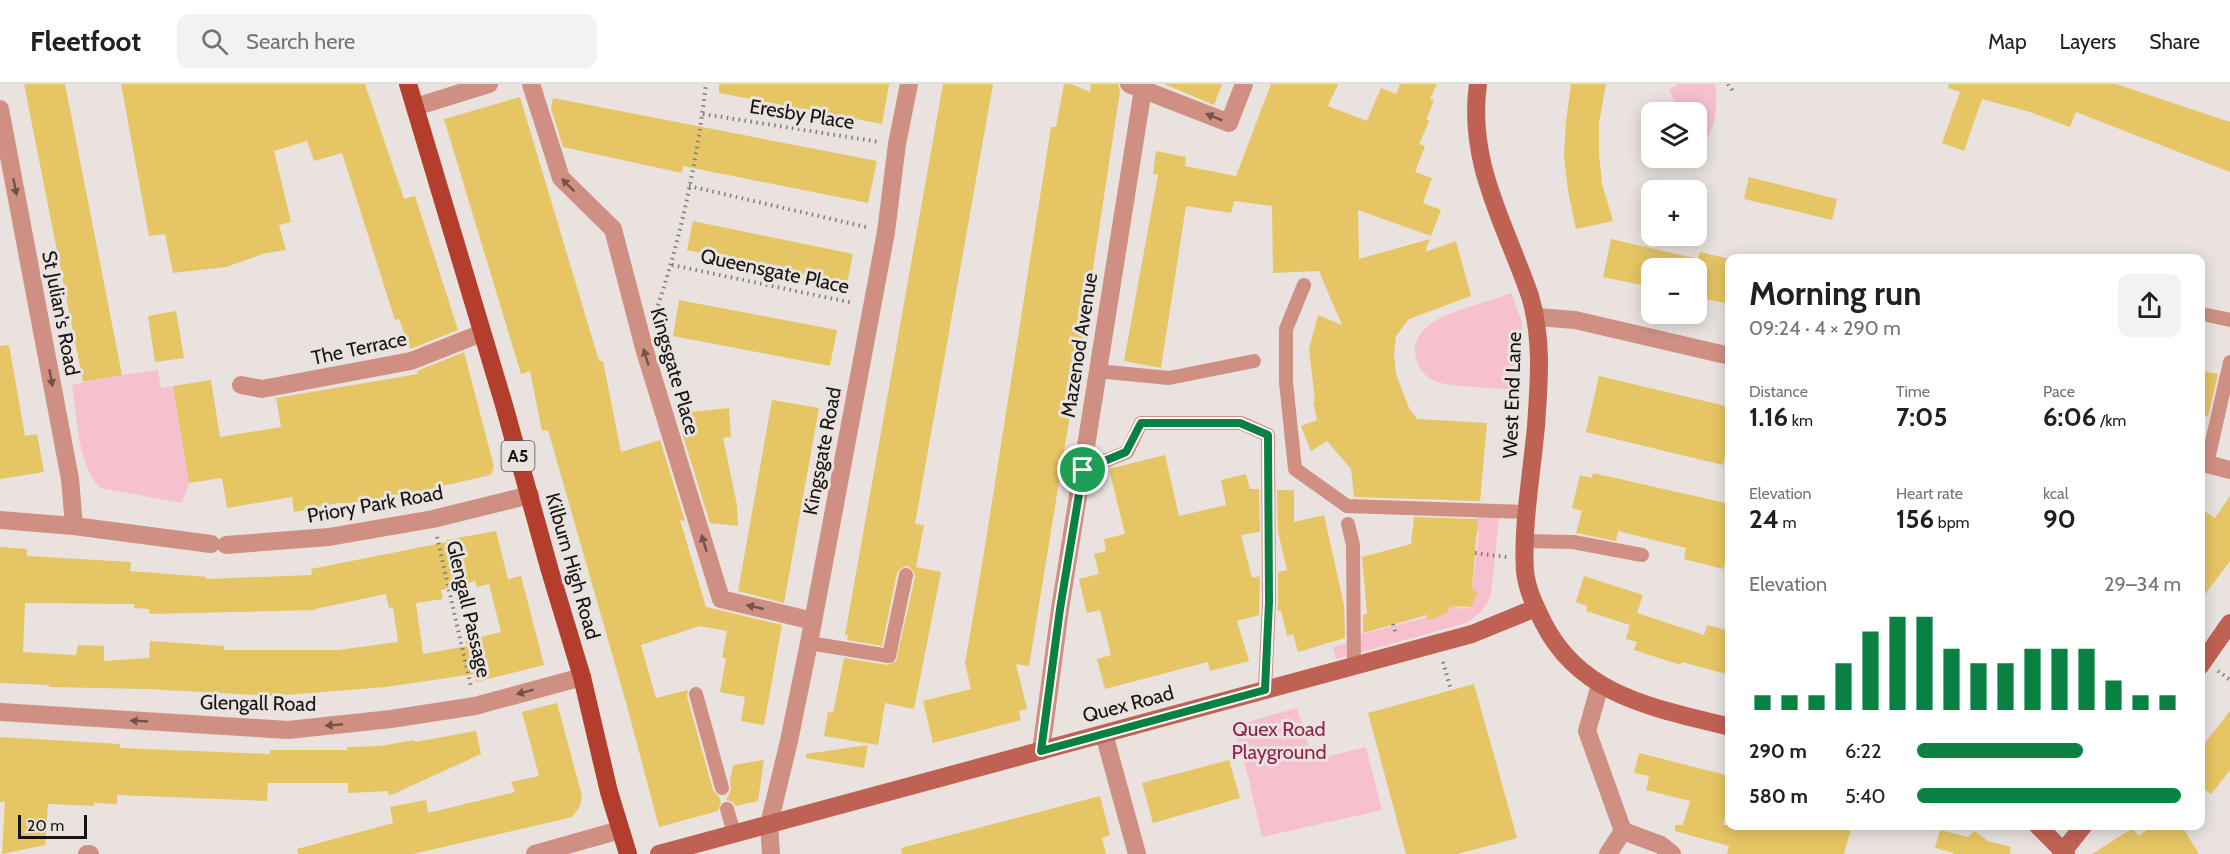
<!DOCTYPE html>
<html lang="en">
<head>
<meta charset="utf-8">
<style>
  body { margin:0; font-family:Cabin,sans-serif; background:#f2f2f2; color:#202124; height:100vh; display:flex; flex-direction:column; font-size:22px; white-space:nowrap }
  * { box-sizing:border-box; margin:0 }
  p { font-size:20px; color:#757577 }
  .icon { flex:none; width:33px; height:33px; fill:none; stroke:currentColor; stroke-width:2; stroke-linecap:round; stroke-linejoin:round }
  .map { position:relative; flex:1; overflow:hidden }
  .drawer { position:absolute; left:1725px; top:170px; width:480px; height:576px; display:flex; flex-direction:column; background:#fff; border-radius:12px; box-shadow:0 3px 15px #0003 }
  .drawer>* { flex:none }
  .controls { position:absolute; left:1641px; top:18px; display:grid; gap:12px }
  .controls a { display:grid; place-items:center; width:66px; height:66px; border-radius:12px; background:#fff; box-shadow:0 3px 15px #0003; font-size:30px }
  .scale { position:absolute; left:18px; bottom:15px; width:69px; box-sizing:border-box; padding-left:6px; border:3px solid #161412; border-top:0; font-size:16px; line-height:21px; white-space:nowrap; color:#161412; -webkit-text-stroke:4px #e9e2de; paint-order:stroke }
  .pin { position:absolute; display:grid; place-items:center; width:51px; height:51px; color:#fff; margin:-26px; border:3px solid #fff; border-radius:50%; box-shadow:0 2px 6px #0007 }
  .round { display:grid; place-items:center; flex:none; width:63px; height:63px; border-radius:12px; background:#f2f2f2 }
  .head { display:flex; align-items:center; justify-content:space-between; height:102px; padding:0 24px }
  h1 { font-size:33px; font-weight:700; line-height:45px }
  .figures { display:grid; grid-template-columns:repeat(3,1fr); gap:9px; height:102px; padding:6px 24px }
  .figures div { display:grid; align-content:center }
  .figures b { font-size:26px; font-weight:700 }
  .figures small { font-size:16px; font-weight:400 }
  .figures p { font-size:16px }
  .chart { height:168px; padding:12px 24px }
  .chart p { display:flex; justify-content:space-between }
  .chart svg { width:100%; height:108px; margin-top:6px; stroke:#0b8043; stroke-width:6 }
  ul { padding:0 24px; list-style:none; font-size:20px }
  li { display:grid; grid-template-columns:96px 72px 1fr; align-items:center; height:45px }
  li i { height:15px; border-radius:8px; background:#0b8043 }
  header { display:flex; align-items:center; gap:36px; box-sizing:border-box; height:84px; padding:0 30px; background:#fff; border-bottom:2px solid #e0e0e0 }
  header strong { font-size:28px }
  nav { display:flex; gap:33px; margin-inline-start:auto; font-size:21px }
  .search { width:420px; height:54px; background:#f2f2f2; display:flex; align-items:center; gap:15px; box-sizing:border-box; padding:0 21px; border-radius:12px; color:#757577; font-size:22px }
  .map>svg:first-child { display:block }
  .green { fill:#f6c0cf }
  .building { fill:#e6c564; fill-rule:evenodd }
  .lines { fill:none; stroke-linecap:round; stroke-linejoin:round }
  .path { stroke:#817c79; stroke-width:4; stroke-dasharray:1.5 4.5; stroke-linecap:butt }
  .lane { stroke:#d08f83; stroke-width:14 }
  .street { stroke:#d08f83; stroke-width:18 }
  .secondary { stroke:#c06253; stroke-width:18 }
  .primary { stroke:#b33e2e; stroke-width:18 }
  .oneway { fill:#73524a }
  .route-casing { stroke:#fff; stroke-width:12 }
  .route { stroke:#0b8043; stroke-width:8 }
  .labels { text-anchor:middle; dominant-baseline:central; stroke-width:6; stroke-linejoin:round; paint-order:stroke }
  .shield { fill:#e9e2de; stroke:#55524f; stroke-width:1.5 }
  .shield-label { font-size:18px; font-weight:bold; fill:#161412 }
  .street-label { font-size:20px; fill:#161412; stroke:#e9e2de }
  .park-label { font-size:20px; fill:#91204f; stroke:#e9e2de }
</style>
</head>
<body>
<header>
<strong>Fleetfoot</strong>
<div class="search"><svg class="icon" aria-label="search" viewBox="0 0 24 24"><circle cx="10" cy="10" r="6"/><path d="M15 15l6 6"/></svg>Search here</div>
<nav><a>Map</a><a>Layers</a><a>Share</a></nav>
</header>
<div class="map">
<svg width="2230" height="770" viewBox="0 0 2230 770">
  <rect width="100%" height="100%" fill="#e9e2de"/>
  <g class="green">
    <path d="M 1678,0 L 1715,0 C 1718,23 1717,49 1697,64 L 1696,28 L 1673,28 L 1675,17 L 1669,6 Z"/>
    <path d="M 1511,209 L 1522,238 L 1521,306 C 1505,305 1490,304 1475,303 C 1448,301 1419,302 1415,268 C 1414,255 1423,245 1433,238 C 1450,227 1491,217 1511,209 Z"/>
    <path d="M 158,286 L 161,304 L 173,302 L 189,399 L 182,419 L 100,404 C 78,382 77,332 72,301 L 122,291 Z"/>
    <path d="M 1477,432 L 1499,433 L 1491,510 C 1486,524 1479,531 1466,539 L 1336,575 L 1333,563 L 1358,556 L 1358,551 L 1443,529 L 1445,525 L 1455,521 L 1460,525 L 1471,523 L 1476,511 L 1472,507 L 1479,448 L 1476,447 Z"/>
    <path d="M 1297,624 L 1313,676 L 1366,663 L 1382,726 L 1262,753 L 1248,692 L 1233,642 Z"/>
  </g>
  <g class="building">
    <path d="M 24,0 L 65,0 L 122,291 L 83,298 Z"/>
    <path d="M 121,0 L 365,0 L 404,115 L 415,112 L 458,246 L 410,265 L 399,235 L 395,236 L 342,69 L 314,77 L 307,57 L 274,67 L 291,138 L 279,141 L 286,166 L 266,169 L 226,183 L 173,189 L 165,150 L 149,152 Z"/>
    <path d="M 719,0 L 889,0 L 882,40 L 719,9 Z"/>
    <path d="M 943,0 L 993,0 L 915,440 L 924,441 L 916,483 L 941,488 L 914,625 L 885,619 L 878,661 L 824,652 L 828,628 L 833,629 L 844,574 L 888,581 L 896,577 L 915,493 L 914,488 L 908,482 L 903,483 L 897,489 L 882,562 L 847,556 L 848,551 L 845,551 Z"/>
    <path d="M 1064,0 L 1071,0 L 1090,8 L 1091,0 L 1118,0 L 1120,7 L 1082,257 L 1029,582 L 1016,580 L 1027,625 L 1019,627 L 1021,636 L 933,659 L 923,617 L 971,605 L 965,579 L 983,475 L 1051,43 L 1056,43 Z"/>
    <path d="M 1164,0 L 1222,0 L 1214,21 Z"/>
    <path d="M 1271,0 L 1338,0 L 1328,22 L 1367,37 L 1381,4 L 1396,10 L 1400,0 L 1437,0 L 1430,15 L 1434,16 L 1426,36 L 1429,37 L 1419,60 L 1425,62 L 1415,88 L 1432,94 L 1423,119 L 1441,126 L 1431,152 L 1358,126 L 1359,175 L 1430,155 L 1425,168 L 1456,157 L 1471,212 L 1409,235 L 1396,252 L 1394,270 L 1396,290 L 1409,324 L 1417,335 L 1487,339 L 1480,417 L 1354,413 L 1351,385 L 1327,357 L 1311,367 L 1301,342 L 1317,336 L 1313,317 L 1315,317 L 1309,265 L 1318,231 L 1342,241 L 1319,187 L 1273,189 L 1272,122 L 1234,117 L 1231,129 L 1186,122 L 1161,284 L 1124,277 L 1158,91 L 1153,90 L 1156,67 L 1186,73 L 1185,82 L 1236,92 Z"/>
    <path d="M 1571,0 L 1606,0 L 1599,39 L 1599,70 L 1602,100 L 1613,137 L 1576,145 L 1568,107 L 1564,73 L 1566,37 Z"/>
    <path d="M 1949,0 L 2116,0 L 2230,38 L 2230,88 L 2076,28 L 2070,43 L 2030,28 L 1982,15 L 1964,67 L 1942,59 L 1960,8 L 1948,4 Z"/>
    <path d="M 520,13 L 599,277 L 603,277 L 621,368 L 660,356 L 685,437 L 680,436 L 706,523 L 782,541 L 764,641 L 741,637 L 745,613 L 720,608 L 726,574 L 722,574 L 727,547 L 700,542 L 641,561 L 656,614 L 688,606 L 687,612 L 713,706 L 719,713 L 721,718 L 718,727 L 659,743 L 627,622 L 548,346 L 542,347 L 530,287 L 521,290 L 444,35 Z"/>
    <path d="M 553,14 L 877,77 L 868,119 L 683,82 L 682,89 L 563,63 L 551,24 Z"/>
    <path d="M 1749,93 L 1837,115 L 1832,136 L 1744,115 Z"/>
    <path d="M 693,137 L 853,170 L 847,199 L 687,166 Z"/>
    <path d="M 1611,155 L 1698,175 L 1700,168 L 1730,175 L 1730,220 L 1696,213 L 1696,184 L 1652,184 L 1652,203 L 1603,193 Z"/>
    <path d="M 679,216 L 837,246 L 830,282 L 673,252 Z"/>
    <path d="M 176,227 L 184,274 L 155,278 L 148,232 Z"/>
    <path d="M 9,261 L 25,352 L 37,350 L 44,388 L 0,395 L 0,262 Z"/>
    <path d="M 464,268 L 494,383 L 491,391 L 367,419 L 339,419 L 294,428 L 292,413 L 227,424 L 222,394 L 189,399 L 173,302 L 211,296 L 220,353 L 281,343 L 276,314 L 418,290 L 417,287 Z"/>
    <path d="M 2200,286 L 2218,290 L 2208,333 L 2200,330 Z"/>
    <path d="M 1599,292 L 1730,323 L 1730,353 L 1723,381 L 1586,348 Z"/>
    <path d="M 772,316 L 819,324 L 784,519 L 738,507 Z"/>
    <path d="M 729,324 L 731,353 L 723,354 L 737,421 L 738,442 L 710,439 L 682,349 L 684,348 L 681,329 Z"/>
    <path d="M 1165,371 L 1179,432 L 1226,421 L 1221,396 L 1246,390 L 1250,405 L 1259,405 L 1260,448 L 1241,451 L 1252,494 L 1260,492 L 1259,531 L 1237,537 L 1249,577 L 1210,587 L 1208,578 L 1105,605 L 1097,575 L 1111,571 L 1100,526 L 1087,529 L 1079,495 L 1099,490 L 1094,470 L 1106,467 L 1104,455 L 1125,450 L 1109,385 Z"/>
    <path d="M 1593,389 L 1730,420 L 1730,461 L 1723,485 L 1684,475 L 1686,464 L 1618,447 L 1616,457 L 1576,449 L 1582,427 L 1572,424 L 1580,391 L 1592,394 Z"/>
    <path d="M 1277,406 L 1294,406 L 1294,438 L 1324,431 L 1344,521 L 1345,554 L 1298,568 L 1293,550 L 1287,552 L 1281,526 L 1278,527 L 1278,488 L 1287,486 L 1278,448 Z"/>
    <path d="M 2230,412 L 2230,477 L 2200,517 L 2200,424 L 2215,434 Z"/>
    <path d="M 1414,433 L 1478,435 L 1472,504 L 1477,509 L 1471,523 L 1451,522 L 1445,530 L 1428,536 L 1427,531 L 1363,549 L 1363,531 L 1367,530 L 1362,473 L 1411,460 Z"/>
    <path d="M 496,447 L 508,495 L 521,492 L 544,581 L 476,598 L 474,590 L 386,603 L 273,612 L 146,605 L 49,603 L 49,601 L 0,599 L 0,463 L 27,465 L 27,472 L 131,478 L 130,487 L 207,493 L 206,495 L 312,491 L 311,485 L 447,458 L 446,456 ZM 475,497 L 477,503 L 489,500 L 501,548 L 465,557 L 467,562 L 423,570 L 416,519 L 443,515 L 441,506 ZM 386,510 L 389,524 L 393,523 L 398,558 L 338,566 L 224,566 L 224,562 L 150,557 L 149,574 L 104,577 L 104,562 L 78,561 L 76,571 L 23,568 L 25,519 L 134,520 L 134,524 L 149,525 L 150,530 L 315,526 L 315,525 Z"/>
    <path d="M 1584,492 L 1643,511 L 1637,529 L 1704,551 L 1707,541 L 1730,547 L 1730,591 L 1682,578 L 1681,581 L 1634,566 L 1637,558 L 1626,555 L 1630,541 L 1586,527 L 1587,522 L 1576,518 Z"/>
    <path d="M 1474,600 L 1517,754 L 1457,770 L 1406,770 L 1368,629 Z"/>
    <path d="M 557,619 L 582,712 L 580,722 L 572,733 L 413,770 L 298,770 L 297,765 L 393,739 L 390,723 L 426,716 L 428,729 L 515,708 L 511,698 L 539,692 L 522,628 Z"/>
    <path d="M 2230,627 L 2230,686 L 2211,710 L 2200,702 L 2200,665 Z"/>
    <path d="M 476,647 L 481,670 L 389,712 L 388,707 L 348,709 L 348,699 L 268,699 L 267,717 L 117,711 L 117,720 L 94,719 L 94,722 L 48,720 L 45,761 L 2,770 L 5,718 L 0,718 L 0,653 L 120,660 L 120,664 L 270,670 L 270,666 L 347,666 L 347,663 L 381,662 L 414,656 L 415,658 Z"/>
    <path d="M 868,661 L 864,684 L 806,674 L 806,670 Z"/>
    <path d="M 1639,669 L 1730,692 L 1730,715 L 1723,741 L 1852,741 L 1844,770 L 1727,770 L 1729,762 L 1675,747 L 1675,741 L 1683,741 L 1690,717 L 1646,706 L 1649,692 L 1634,689 Z"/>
    <path d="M 764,676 L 758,717 L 736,722 L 733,718 L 726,716 L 731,706 L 730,697 L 733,681 Z"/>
    <path d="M 1229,676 L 1240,714 L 1153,739 L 1142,699 Z"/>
    <path d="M 1100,712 L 1110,751 L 1102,754 L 1106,770 L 902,770 L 901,764 Z"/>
    <path d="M 2155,741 L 2181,741 L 2199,770 L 2092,770 L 2133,744 L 2138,752 Z"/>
    <path d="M 1940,746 L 1968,753 L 1974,747 L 1988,757 L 2011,763 L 2010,770 L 1953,770 L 1954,769 L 1935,764 Z"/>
  </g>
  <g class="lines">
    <g class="path">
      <path d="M 1728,0 L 1733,7"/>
      <path d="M 703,30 L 880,58"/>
      <path d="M 689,102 L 866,143"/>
      <path d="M 672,181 L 853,219"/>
      <path d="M 656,227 C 681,154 697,77 706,0"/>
      <path d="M 437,453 L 471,603"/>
      <path d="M 1475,469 L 1507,473"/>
      <path d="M 1393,540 L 1396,551"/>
      <path d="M 1443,578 L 1451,606"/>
      <path d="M 2218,587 L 2230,596"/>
    </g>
    <g class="lane">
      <path d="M 1304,201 L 1286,245 L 1286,298 L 1295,385 L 1347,422 L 1528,428"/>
      <path d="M 2207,231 L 2230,236"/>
      <path d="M 1097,287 L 1169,294 L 1254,277"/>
      <path d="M 2207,380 L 2230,278"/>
      <path d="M 1083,386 L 1127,368 L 1141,339 L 1241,339 L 1268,351 L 1269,518 L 1265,606"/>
      <path d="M 1348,440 L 1353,461 L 1354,582"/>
      <path d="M 1525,457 L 1573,458 L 1642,471"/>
      <path d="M 809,559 L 889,572 L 906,491"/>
      <path d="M 696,610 L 722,704"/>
      <path d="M 727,725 L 734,749"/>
    </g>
    <g class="street">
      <path d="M 531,0 L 561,94 L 613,145 L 644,264 L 721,515 L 813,537"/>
      <path d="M 1129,0 L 1229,39 L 1244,0"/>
      <path d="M 415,23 L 489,0"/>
      <path d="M 0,25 L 70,395 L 74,442"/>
      <path d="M 1537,233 L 1575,236 L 1730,272"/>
      <path d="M 241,301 L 262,305 L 411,277 L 482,249"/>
      <path d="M 2200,378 L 2230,386"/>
      <path d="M 0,436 L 74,442 L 211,460"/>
      <path d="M 226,461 L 329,453 L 433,435 L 530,411"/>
      <path d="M 1600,601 L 1587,647 L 1623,747 L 1608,770"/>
      <path d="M 0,628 L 288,646 L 391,635 L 475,622 L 582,593"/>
      <path d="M 1104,650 L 1137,770"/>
      <path d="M 1041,667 L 1060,525 L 1143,5"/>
      <path d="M 1623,747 L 1661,761 L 1672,770"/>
      <path d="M 87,770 L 90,770"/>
      <path d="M 535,770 L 620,746"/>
      <path d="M 771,770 L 769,740 L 789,657 L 809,559 L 886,148 L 897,60 L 909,0"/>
    </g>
    <g class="secondary">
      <path d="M 1478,0 C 1467,79 1505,139 1530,212 C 1543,255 1539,298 1536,342 C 1532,387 1522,443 1525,487 C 1527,506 1535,522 1543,538 C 1580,613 1656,624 1730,643"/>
      <path d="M 2200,582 L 2230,539"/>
      <path d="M 2037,741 L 2066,770"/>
      <path d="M 659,770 L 1472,550 L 1536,524"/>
      <path d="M 2061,770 L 2084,741"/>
    </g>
    <path class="primary" d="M 408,0 L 504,321 L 550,487 L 582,593 L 609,708 L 628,770"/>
  </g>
  <defs><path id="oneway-solid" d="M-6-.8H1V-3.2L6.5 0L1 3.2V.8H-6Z" transform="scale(1.5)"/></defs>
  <g class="oneway">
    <use href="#oneway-solid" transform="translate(1214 33) rotate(-158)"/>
    <use href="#oneway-solid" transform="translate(568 101) rotate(-135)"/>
    <use href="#oneway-solid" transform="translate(15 103) rotate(79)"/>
    <use href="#oneway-solid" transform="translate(646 273) rotate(-107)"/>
    <use href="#oneway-solid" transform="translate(51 294) rotate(79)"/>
    <use href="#oneway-solid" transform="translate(704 459) rotate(-107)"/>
    <use href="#oneway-solid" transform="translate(755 523) rotate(-167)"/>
    <use href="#oneway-solid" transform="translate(525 608) rotate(165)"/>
    <use href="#oneway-solid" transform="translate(139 637) rotate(-177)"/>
    <use href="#oneway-solid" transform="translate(334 641) rotate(175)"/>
  </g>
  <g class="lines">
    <g class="route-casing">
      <path id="route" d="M 1141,339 L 1240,339 L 1268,351 L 1269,518 L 1265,606 L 1041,667 L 1060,525 L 1083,386 L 1126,368 Z"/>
    </g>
    <use href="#route" class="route"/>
  </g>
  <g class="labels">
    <rect class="shield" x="501.5" y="357" width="33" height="30" rx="4.5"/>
    <g class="shield-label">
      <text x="518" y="372">A5</text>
    </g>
    <g class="street-label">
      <text transform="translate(802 30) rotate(9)">Eresby Place</text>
      <text transform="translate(775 187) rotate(12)">Queensgate Place</text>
      <text transform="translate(61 229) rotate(79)">St Julian's Road</text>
      <text transform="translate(1079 261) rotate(-81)">Mazenod Avenue</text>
      <text transform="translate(359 264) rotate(-12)">The Terrace</text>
      <text transform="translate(675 287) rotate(74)">Kingsgate Place</text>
      <text transform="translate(1512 311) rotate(-88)">West End Lane</text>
      <text transform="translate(822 367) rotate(-79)">Kingsgate Road</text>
      <text transform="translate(375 420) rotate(-10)">Priory Park Road</text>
      <text transform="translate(573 482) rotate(74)">Kilburn High Road</text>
      <text transform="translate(469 525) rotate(77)">Glengall Passage</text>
      <text transform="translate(258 619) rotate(1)">Glengall Road</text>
      <text transform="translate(1128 620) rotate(-15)">Quex Road</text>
    </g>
    <g class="park-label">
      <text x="1279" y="645">Quex Road<tspan x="1279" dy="23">Playground</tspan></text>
    </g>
  </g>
</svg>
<div class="controls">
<a><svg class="icon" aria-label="layers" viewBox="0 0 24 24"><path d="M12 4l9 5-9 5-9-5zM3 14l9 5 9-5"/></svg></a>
<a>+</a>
<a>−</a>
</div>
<div class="scale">20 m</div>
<div class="pin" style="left:1083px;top:386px;background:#1e9e55"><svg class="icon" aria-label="arrive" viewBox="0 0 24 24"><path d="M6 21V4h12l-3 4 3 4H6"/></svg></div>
<section class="drawer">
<div class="head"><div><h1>Morning run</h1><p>09:24 · 4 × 290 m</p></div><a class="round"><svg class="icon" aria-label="share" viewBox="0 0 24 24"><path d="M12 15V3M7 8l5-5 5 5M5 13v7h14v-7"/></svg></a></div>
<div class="figures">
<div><p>Distance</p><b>1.16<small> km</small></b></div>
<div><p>Time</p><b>7:05</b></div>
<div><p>Pace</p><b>6:06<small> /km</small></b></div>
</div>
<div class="figures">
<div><p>Elevation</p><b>24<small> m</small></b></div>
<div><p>Heart rate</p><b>156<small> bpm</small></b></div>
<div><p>kcal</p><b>90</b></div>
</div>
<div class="chart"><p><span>Elevation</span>29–34 m</p>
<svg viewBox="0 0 160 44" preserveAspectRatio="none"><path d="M5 44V38M15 44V38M25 44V38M35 44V25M45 44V12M55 44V6M65 44V6M75 44V19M85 44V25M95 44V25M105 44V19M115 44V19M125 44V19M135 44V32M145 44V38M155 44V38"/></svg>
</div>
<ul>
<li><b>290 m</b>6:22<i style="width:63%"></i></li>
<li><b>580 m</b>5:40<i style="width:100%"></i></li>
</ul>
</section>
</div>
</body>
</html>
